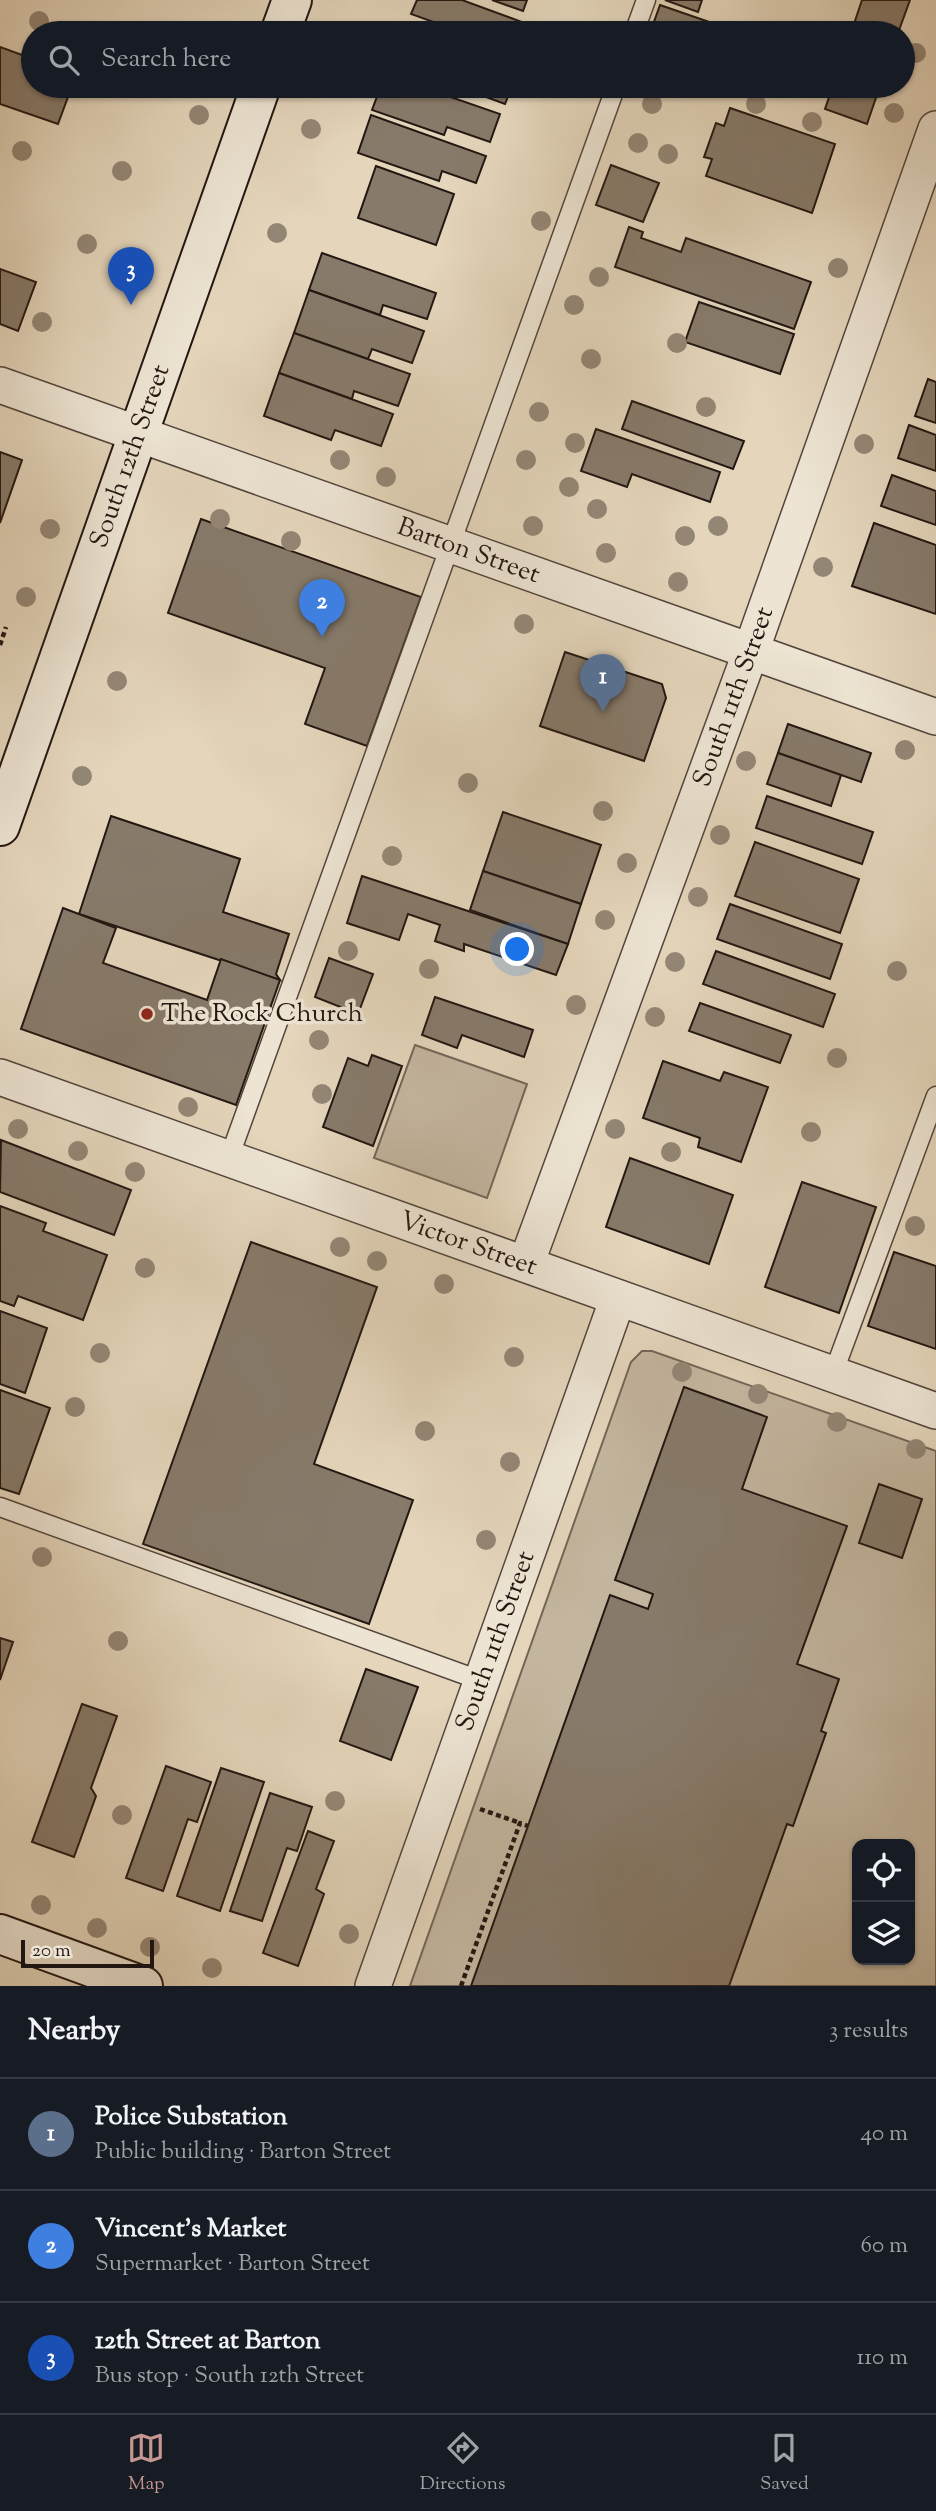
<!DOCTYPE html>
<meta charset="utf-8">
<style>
body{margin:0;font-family:"Sorts Mill Goudy",serif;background:#242831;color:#f1f3f6}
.controls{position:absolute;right:21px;bottom:21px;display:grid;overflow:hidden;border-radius:14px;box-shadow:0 2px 5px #0004}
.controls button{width:63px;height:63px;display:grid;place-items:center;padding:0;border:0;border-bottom:2px solid #363941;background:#171b24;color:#f1f3f6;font:35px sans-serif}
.scale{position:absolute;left:21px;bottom:18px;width:133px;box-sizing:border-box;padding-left:7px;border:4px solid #231712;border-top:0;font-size:19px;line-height:24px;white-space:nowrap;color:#231712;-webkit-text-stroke:5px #ede4d3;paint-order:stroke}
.you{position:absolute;left:518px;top:950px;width:24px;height:24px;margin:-18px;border:5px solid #fff;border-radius:50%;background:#1a73e8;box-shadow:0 0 0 10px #1a73e833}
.badge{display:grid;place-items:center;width:46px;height:46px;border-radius:50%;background:#c59692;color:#fff;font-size:23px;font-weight:700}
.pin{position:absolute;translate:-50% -58px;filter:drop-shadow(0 2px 4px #0008)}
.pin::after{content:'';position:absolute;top:37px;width:24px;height:21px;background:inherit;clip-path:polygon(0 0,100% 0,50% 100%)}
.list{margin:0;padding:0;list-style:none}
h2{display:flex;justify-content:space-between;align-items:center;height:91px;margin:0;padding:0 28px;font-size:30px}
h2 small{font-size:23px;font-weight:400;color:#9ea1a6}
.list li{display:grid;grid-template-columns:46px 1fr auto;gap:21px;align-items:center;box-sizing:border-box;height:112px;padding:0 28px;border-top:2px solid #363941}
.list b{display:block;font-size:26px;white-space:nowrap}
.list p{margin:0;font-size:23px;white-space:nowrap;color:#9ea1a6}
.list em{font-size:23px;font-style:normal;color:#9ea1a6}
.icon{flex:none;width:38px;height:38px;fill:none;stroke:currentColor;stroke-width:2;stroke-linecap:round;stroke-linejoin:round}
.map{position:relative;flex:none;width:936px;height:1986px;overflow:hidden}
.search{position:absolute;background:#171b24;box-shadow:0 2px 5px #0004;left:21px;right:21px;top:21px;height:77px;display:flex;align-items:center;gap:18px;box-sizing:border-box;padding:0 24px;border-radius:38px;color:#9ea1a6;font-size:26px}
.sheet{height:427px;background:#171b24}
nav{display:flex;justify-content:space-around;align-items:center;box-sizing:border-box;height:98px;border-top:2px solid #363941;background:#171b24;font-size:19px;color:#9ea1a6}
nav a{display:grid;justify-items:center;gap:4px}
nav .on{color:#c59692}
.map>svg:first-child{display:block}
.green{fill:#c3b59e;stroke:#736658;stroke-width:2;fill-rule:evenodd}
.building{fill:#877a6a;stroke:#231712;stroke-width:2}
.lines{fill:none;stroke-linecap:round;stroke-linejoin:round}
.lane-casing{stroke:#53463c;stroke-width:21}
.street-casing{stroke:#53463c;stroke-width:38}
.secondary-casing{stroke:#231712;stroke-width:42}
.path{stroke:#231712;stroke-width:4.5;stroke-dasharray:5 3.5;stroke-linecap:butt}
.lane{stroke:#ede4d3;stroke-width:18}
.street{stroke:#ede4d3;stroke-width:35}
.secondary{stroke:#ede4d3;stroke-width:38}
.tree{fill:#948675}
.poi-dot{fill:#8f2418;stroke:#ede4d3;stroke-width:2.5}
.labels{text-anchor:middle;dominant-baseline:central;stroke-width:7;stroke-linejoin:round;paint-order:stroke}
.street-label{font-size:26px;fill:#231712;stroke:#ede4d3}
.poi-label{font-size:26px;fill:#231712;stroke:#ede4d3;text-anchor:start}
</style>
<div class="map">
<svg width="936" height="1986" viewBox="0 0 936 1986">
<rect width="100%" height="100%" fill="#e4d5bb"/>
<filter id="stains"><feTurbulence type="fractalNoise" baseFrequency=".00286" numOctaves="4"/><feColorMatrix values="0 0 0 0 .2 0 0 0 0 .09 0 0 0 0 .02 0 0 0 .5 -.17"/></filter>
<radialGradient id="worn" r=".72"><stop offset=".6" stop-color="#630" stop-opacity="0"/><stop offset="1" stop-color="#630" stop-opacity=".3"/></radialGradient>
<g class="green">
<path d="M415,1045L527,1084L487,1198L374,1158Z"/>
<path d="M642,1351H652L936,1451V1986H410L631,1362ZM857,1844H910V1960H857Z"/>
</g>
<g class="building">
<path d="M417,0H462L522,22L518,33H464L411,14Z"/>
<path d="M492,0H527L523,11Z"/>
<path d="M665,0H702L698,12Z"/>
<path d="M862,0H910L898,33H851Z"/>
<path d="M660,5L741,33H650Z"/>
<path d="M0,47L33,59V86H72L58,124L0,104Z"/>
<path d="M381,86H419L500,114L490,142L447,127L444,135L372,110Z"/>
<path d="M432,86H512L505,104L459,87L457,95Z"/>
<path d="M833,86H880L867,124L825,109Z"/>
<path d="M730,108L835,144L812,213L706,176L712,159L704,157L716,123L724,126Z"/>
<path d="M371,115L486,156L476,183L442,171L439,181L358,153Z"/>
<path d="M611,165L659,183L643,222L596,205Z"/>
<path d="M376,166L454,194L436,245L358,218Z"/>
<path d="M629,227L643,232L641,238L681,252L686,238L811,282L794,329L615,267Z"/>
<path d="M322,253L436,293L427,319L383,305L380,315L309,290Z"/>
<path d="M0,269L36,282L18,331L0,324Z"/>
<path d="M309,290L424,331L412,363L372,349L368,359L294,333Z"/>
<path d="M699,302L794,334L780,374L685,342Z"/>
<path d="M294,333L410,374L398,406L354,391L352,399L279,373Z"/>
<path d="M279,373L393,414L381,446L335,430L331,440L264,416Z"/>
<path d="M928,379L936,382V423L915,416Z"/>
<path d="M632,401L744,441L733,469L622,429Z"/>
<path d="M909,425L936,435V471L898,458Z"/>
<path d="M596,429L720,472L710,502L632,474L627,487L581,471Z"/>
<path d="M0,452L22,460L0,523Z"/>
<path d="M892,475L936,491V525L881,506Z"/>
<path d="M201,519L421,597L367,746L305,724L325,668L168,613Z"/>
<path d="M874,523L936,545V614L852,586Z"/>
<path d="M565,652L662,684L666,698L644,761L540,726Z"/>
<path d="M788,724L871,753L861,782L778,753Z"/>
<path d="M778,753L841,775L831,806L767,784Z"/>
<path d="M767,796L873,832L862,864L756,828Z"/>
<path d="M503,812L601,845L581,904L483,871Z"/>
<path d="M111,816L240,859L223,912L289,934L276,974L280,980L79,914Z"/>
<path d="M755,842L859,879L840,933L735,896Z"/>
<path d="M483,871L581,904L568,944L470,910Z"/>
<path d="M362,876L568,944L556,975L464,944V951L435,941L440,925L408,914L399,940L347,923Z"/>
<path d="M730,904L842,944L830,979L717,939Z"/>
<path d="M63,908L116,928L103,963L207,1000L221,959L280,980L236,1105L21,1029Z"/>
<path d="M716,951L835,994L823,1027L703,984Z"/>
<path d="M329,958L373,974L358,1014L315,997Z"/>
<path d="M435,997L533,1030L524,1057L462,1035L457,1048L422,1035Z"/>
<path d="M700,1003L791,1035L780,1063L689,1031Z"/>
<path d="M372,1055L402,1066L373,1146L323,1127L348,1058L368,1066Z"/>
<path d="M663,1061L720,1081L724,1072L768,1087L741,1162L698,1147L700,1138L643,1118Z"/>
<path d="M1,1140L131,1190L114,1235L0,1192Z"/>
<path d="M630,1158L733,1195L709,1264L606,1227Z"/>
<path d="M802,1182L876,1207L839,1313L765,1287Z"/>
<path d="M0,1206L46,1223L43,1231L107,1255L83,1320L18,1296L14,1306L0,1301Z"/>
<path d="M251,1242L377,1287L314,1464L413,1500L369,1624L143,1544Z"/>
<path d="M894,1252L936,1266V1349L868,1326Z"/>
<path d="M0,1311L47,1328L25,1393L0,1384Z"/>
<path d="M684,1387L767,1417L742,1489L847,1526L797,1664L839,1679L821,1731L826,1733L793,1826L787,1824L729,1986H471L610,1595L648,1609L653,1594L615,1580Z"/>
<path d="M0,1390L50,1408L19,1494L0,1488Z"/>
<path d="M879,1484L922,1499L902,1558L859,1543Z"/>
<path d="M0,1638L13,1642L0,1680Z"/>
<path d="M366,1669L418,1687L391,1760L340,1741Z"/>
<path d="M82,1704L117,1716L91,1788L96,1796L74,1857L32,1842Z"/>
<path d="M166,1766L211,1782L197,1822L188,1819L163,1891L126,1878Z"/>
<path d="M221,1768L264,1782L220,1911L177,1896Z"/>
<path d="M270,1793L312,1807L297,1851L287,1848L262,1921L230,1911Z"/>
<path d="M308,1831L334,1841L316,1889L324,1894L298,1966L263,1953Z"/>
</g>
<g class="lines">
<defs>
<g id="lane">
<path d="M634,33L646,0"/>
<path d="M229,1158L616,86"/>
<path d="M833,1374L936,1096"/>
<path d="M0,1507L482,1681"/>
</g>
<g id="street">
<path id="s1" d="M0,385L936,717"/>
<path id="s2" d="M0,1077L936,1411"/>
<path id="s3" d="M526,1264L751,651L936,129"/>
<path id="s4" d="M373,1986L618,1298"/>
</g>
<g id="secondary">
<path d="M280,33L292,0"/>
<path id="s5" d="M0,826L261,86"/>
<path d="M0,1934L143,1986"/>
</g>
</defs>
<use href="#lane" class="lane-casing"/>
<use href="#street" class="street-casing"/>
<use href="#secondary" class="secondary-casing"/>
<g class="path">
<path d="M0,645L6,627"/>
<path d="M480,1809L520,1823"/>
<path d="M461,1986L520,1823L528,1826"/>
</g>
<use href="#lane" class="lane"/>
<use href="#street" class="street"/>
<use href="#secondary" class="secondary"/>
</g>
<g class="tree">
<circle cx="39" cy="21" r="10"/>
<circle cx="916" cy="53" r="10"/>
<circle cx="652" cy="104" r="10"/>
<circle cx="756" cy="104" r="10"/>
<circle cx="894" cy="113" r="10"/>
<circle cx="199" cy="115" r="10"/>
<circle cx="812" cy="122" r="10"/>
<circle cx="311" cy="129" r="10"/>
<circle cx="638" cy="143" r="10"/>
<circle cx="22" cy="151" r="10"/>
<circle cx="668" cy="154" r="10"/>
<circle cx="122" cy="171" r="10"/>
<circle cx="541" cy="221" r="10"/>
<circle cx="277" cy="233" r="10"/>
<circle cx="87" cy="244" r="10"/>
<circle cx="838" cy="268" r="10"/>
<circle cx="599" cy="277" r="10"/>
<circle cx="574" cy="305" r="10"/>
<circle cx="42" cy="322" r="10"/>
<circle cx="677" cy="343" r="10"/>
<circle cx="591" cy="359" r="10"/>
<circle cx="706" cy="407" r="10"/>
<circle cx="539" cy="412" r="10"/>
<circle cx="575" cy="443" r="10"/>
<circle cx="864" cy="444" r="10"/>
<circle cx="340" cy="460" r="10"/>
<circle cx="526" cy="460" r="10"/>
<circle cx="386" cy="477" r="10"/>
<circle cx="569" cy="487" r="10"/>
<circle cx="597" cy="509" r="10"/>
<circle cx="220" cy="519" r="10"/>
<circle cx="533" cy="526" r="10"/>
<circle cx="718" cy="526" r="10"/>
<circle cx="50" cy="529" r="10"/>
<circle cx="685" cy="536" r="10"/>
<circle cx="291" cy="541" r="10"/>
<circle cx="606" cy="553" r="10"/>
<circle cx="823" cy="567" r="10"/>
<circle cx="678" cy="582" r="10"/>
<circle cx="26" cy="597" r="10"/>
<circle cx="524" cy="624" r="10"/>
<circle cx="117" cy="681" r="10"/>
<circle cx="905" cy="750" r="10"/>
<circle cx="746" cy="761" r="10"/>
<circle cx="82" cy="776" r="10"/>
<circle cx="468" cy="783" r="10"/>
<circle cx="603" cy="811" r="10"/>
<circle cx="720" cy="835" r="10"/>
<circle cx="392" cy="856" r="10"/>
<circle cx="627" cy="863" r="10"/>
<circle cx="698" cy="897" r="10"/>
<circle cx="605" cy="920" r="10"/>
<circle cx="348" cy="951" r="10"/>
<circle cx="675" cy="962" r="10"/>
<circle cx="429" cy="969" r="10"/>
<circle cx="897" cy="971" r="10"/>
<circle cx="576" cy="1005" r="10"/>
<circle cx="655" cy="1017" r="10"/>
<circle cx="319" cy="1040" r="10"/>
<circle cx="837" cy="1058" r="10"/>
<circle cx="322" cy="1094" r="10"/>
<circle cx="188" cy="1107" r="10"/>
<circle cx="18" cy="1129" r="10"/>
<circle cx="615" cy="1129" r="10"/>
<circle cx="811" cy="1132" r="10"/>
<circle cx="78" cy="1151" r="10"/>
<circle cx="671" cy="1152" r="10"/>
<circle cx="135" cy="1172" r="10"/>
<circle cx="915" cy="1226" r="10"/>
<circle cx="340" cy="1247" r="10"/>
<circle cx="377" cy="1261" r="10"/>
<circle cx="145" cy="1268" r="10"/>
<circle cx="444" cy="1284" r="10"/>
<circle cx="100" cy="1353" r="10"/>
<circle cx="514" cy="1357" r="10"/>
<circle cx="682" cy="1372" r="10"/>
<circle cx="758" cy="1394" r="10"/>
<circle cx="75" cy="1407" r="10"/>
<circle cx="837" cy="1422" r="10"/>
<circle cx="425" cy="1431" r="10"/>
<circle cx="916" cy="1449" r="10"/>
<circle cx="510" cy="1462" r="10"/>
<circle cx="486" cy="1540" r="10"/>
<circle cx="42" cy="1557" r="10"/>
<circle cx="118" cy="1641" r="10"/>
<circle cx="335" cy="1801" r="10"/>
<circle cx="122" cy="1815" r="10"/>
<circle cx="41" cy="1905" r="10"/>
<circle cx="97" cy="1928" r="10"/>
<circle cx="349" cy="1934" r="10"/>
<circle cx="150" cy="1947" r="10"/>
<circle cx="212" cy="1968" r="10"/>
</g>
<circle class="poi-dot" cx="147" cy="1014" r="7"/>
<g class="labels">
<g class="street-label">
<text stroke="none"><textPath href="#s5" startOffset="392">South 12th Street</textPath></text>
<text stroke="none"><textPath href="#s1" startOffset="497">Barton Street</textPath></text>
<text stroke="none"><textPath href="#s3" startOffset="604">South 11th Street</textPath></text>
<text stroke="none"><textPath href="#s2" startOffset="497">Victor Street</textPath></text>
<text stroke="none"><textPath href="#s4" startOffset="366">South 11th Street</textPath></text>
</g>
<g class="poi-label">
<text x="161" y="1014">The Rock Church</text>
</g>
</g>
<rect width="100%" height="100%" filter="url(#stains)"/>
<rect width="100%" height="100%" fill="url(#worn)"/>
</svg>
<div class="controls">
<button><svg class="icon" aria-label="locate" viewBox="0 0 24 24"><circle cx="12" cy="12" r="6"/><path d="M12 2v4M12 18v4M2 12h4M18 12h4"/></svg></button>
<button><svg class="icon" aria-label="layers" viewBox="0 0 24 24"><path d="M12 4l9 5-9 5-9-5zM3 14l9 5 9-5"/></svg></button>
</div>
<div class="scale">20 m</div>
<div class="you"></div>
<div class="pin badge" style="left:603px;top:712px;background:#5c6f8a">1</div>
<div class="pin badge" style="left:322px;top:637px;background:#3f7fe0">2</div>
<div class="pin badge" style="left:131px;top:305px;background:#1a4fb4">3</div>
<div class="search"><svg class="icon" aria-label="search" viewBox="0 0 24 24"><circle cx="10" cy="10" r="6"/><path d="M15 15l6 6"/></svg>Search here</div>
</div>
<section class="sheet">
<h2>Nearby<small>3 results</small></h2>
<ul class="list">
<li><span class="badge" style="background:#5c6f8a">1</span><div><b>Police Substation</b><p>Public building · Barton Street</p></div><em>40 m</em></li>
<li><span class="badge" style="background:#3f7fe0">2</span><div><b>Vincent's Market</b><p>Supermarket · Barton Street</p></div><em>60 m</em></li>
<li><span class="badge" style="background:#1a4fb4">3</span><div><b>12th Street at Barton</b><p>Bus stop · South 12th Street</p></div><em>110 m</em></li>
</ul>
</section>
<nav>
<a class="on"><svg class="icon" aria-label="map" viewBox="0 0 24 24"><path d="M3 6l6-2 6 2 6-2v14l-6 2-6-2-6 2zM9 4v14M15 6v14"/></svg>Map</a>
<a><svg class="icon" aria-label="directions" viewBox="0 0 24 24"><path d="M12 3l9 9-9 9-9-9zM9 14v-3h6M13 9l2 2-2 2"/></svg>Directions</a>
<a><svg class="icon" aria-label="saved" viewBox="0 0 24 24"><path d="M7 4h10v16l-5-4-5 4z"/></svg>Saved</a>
</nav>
